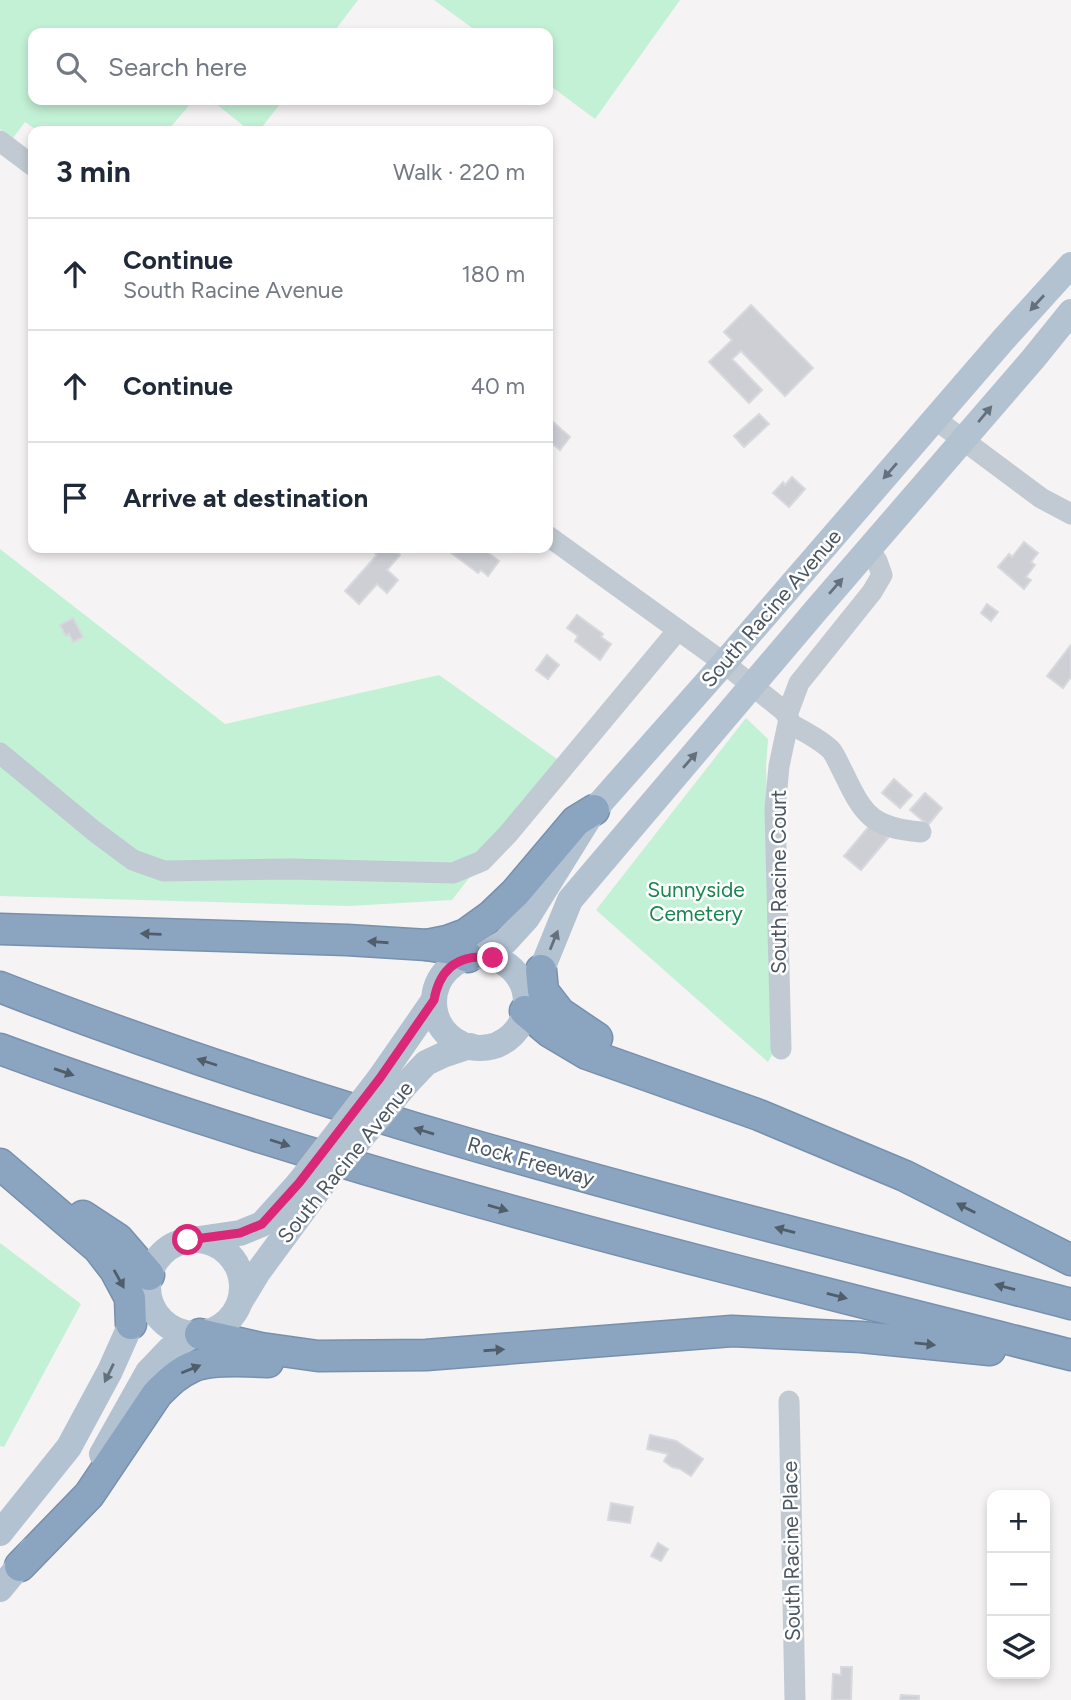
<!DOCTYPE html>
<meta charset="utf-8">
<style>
body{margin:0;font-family:Figtree,sans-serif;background:#f2f2f3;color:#1f2937}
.controls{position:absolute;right:21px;bottom:21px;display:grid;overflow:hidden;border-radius:14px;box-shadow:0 4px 10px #0003}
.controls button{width:63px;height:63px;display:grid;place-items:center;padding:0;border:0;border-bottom:2px solid #e0e1e3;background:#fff;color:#1f2937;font:35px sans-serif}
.stop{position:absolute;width:21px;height:21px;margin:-16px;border:5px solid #db2777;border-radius:50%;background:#fff}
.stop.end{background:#db2777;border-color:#fff;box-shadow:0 2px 7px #0008}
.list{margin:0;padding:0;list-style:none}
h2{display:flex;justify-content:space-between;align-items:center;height:91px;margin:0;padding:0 28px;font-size:30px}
h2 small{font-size:23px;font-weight:400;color:#747a83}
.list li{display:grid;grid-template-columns:46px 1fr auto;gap:21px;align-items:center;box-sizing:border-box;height:112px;padding:0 28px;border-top:2px solid #e0e1e3}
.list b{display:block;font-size:26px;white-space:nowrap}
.list p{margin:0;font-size:23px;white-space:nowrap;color:#747a83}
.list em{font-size:23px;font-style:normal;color:#747a83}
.icon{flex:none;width:38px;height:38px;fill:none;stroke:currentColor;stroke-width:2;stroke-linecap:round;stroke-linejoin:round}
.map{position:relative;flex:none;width:1071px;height:1700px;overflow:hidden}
.search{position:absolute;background:#fff;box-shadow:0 4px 10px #0003;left:28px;top:28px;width:525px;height:77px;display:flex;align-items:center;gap:18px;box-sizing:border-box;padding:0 24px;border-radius:14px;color:#747a83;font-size:26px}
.panel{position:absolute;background:#fff;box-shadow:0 4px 10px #0003;left:28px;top:126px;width:525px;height:427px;border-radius:14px}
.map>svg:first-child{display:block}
.green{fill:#c3f1d5}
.building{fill:#cdcfd5;stroke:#d7d9de;stroke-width:2}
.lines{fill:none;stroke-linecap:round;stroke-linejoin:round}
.highway-casing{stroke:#7690ad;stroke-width:33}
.minor{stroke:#c1cad2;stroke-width:21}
.major{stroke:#b3c2d1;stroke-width:26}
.highway{stroke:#8ba5c1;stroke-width:30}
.major-bridge{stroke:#b3c2d1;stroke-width:26}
.oneway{fill:#64717d}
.oneway2{fill:#505e6b}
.route{stroke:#db2777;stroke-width:9}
.labels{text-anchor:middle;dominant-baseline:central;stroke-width:5;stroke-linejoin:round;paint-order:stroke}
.street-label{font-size:21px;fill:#4a5661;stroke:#fff}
.park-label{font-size:21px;fill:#17864f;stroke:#fff}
</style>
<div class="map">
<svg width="1071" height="1700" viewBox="0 0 1071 1700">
<rect width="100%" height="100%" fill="#f5f3f3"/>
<g class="green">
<path d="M0,0H358L333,33H33V100H194L167,131H38L25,122L13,138L0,129Z"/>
<path d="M434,0H680L595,119L548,84V33H479Z"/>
<path d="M211,100H283L259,131H250Z"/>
<path d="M0,549L225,724L439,675L560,761L452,900L349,906L0,896Z"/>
<path d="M746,718L768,739L766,767L776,1048L768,1062L596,910Z"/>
<path d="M0,1243L81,1304L4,1447L0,1446Z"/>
</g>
<g class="building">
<path d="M751,305L813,368L785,396L741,351L732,359L762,390L749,403L709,362L732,340L724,332Z"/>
<path d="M759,414L769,424L744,447L734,436Z"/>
<path d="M553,422L570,437L560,450L548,440V428Z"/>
<path d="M792,477L805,489L789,507L773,493L783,482L785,485Z"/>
<path d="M1024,542L1038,553L1031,562L1035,565L1026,577L1031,580L1024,589L998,567L1009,554L1012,557Z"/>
<path d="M376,548H391L400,555L387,570L398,580L387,593L377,584L359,604L345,591L377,555L373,551Z"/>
<path d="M453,548H481L499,561L488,576L481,570L478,573L450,552Z"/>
<path d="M987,604L998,612L991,621L981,613Z"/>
<path d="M577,615L603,634L601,637L611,644L600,660L575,641L578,636L567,628Z"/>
<path d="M73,618L83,637L73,642L69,634L66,636L60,625Z"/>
<path d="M1071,645V677L1063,688L1047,676Z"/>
<path d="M547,655L559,665L548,679L536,670Z"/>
<path d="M894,779L912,795L900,808L882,793Z"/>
<path d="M925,793L942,808L928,825L910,810Z"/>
<path d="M871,824L888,838L861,870L844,856Z"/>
<path d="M650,1435L676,1441L703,1459L691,1476L680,1469L672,1467L664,1461L668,1454L647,1449Z"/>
<path d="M611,1503L633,1507L630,1523L608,1520Z"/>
<path d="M658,1543L668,1549L661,1561L651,1556Z"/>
<path d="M841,1667H852L851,1700H832L833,1674L841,1675Z"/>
<path d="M901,1695L919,1696V1700H900Z"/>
</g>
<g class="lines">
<defs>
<g id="highway">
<path d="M0,929L347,940L427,945L451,949L468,957"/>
<path d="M427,945L447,941L466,934L491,916L515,893L576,821L594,810"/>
<path d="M541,970L543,991L560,1013L597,1038"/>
<path d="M0,987C347,1123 711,1211 1071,1304"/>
<path d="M525,1011L550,1032L587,1054L759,1115L905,1176L1071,1260"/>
<path d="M0,1049C349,1178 711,1264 1071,1355"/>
<path d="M0,1164L98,1248L115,1270L130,1298L131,1324"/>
<path d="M83,1216L118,1239L149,1275"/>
<path d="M200,1334L261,1348L318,1356L426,1355L732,1331L861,1337L990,1350"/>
<path d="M20,1566L89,1495L157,1394C168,1383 178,1373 192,1367C209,1359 249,1361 268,1362"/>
</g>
</defs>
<use href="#highway" class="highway-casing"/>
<g class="minor">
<path d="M0,141L33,166"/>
<path d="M935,419L1041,498L1071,514"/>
<path d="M548,536L724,663L784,711L789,719L779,766L775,809L781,1049"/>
<path d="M787,715L799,683L872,592L882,575L877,561L869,549"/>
<path d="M789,723C803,731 820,739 831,750C836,756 840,767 844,774C864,816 873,828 921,832"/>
<path d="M0,753L94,831L133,860L164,871L291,869L453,873L482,861L508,834L678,630"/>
<path d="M789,1401L795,1700"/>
</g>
<g class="major">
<path d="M481,956L505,942L527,918L594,810L724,663L1003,340L1071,265"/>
<circle cx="480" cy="1002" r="46"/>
<path d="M526,1002L533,991L570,900L817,609L1033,359L1071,312"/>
<path d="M380,1078L434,1000"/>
<path d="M407,1083L426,1063L443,1055L470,1046"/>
<path d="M199,1239L240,1233L262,1224L299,1183"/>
<circle cx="195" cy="1287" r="47"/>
<path d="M241,1300L258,1272L322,1185"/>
<path d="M102,1454L148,1372L170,1349L193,1335"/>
<path d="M0,1533L69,1447L110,1371L139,1306"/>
<path d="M0,1589L32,1550"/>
</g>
<use href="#highway" class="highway"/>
<g class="major-bridge">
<path d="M299,1183L380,1078"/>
<path d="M322,1185L407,1083"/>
</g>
</g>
<defs><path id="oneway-solid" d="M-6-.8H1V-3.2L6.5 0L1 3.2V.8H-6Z" transform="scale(1.75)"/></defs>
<g class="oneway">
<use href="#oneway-solid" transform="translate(1037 303) rotate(132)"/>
<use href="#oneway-solid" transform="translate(985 414) rotate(-50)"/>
<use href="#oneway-solid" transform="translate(890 471) rotate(131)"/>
<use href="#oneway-solid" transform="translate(836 586) rotate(-49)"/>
<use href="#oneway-solid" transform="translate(690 760) rotate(-49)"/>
<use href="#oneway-solid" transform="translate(554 940) rotate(-68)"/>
<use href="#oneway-solid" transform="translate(109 1373) rotate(116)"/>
</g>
<g class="oneway2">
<use href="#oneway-solid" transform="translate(151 934) rotate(-178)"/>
<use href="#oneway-solid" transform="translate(378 942) rotate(-176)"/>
<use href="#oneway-solid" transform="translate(207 1062) rotate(-162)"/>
<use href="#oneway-solid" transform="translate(64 1072) rotate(19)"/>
<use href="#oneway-solid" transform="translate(424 1131) rotate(-163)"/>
<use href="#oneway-solid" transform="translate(280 1143) rotate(18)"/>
<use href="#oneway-solid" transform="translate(498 1208) rotate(16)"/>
<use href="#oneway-solid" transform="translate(966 1208) rotate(-153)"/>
<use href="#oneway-solid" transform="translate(785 1230) rotate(-165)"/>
<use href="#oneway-solid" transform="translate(119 1279) rotate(61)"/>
<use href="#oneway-solid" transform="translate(1005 1287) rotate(-165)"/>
<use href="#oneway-solid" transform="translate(837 1296) rotate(14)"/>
<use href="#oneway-solid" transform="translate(925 1344) rotate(6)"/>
<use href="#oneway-solid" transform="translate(494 1350) rotate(-4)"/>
<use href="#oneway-solid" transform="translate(191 1369) rotate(-22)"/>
</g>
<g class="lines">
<path class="route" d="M188,1240L240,1233L262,1224L299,1183L380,1078L434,1000C440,967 460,953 493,958"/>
</g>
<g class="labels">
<g class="street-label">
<text transform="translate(771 608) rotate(-49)">South Racine Avenue</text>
<text transform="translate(778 882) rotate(-90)">South Racine Court</text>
<text transform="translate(531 1161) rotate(16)">Rock Freeway</text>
<text transform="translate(345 1162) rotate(-51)">South Racine Avenue</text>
<text transform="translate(791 1551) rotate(-91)">South Racine Place</text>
</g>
<g class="park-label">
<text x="696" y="889">Sunnyside<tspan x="696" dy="24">Cemetery</tspan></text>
</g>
</g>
</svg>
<div class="controls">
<button>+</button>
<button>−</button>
<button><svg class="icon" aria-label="layers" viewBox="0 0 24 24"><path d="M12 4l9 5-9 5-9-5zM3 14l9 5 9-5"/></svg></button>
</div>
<div class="stop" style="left:188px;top:1240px"></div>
<div class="stop end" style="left:493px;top:958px"></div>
<div class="search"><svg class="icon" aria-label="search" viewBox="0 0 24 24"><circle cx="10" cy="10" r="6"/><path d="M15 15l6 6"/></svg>Search here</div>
<section class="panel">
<h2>3 min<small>Walk · 220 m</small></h2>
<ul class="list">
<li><svg class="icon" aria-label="ahead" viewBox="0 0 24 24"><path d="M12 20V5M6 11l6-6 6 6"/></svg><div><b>Continue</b><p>South Racine Avenue</p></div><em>180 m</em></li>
<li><svg class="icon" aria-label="ahead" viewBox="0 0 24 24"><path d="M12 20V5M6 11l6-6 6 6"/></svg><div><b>Continue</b></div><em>40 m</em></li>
<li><svg class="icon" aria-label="arrive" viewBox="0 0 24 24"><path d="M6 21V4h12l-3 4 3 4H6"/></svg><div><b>Arrive at destination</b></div></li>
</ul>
</section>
</div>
